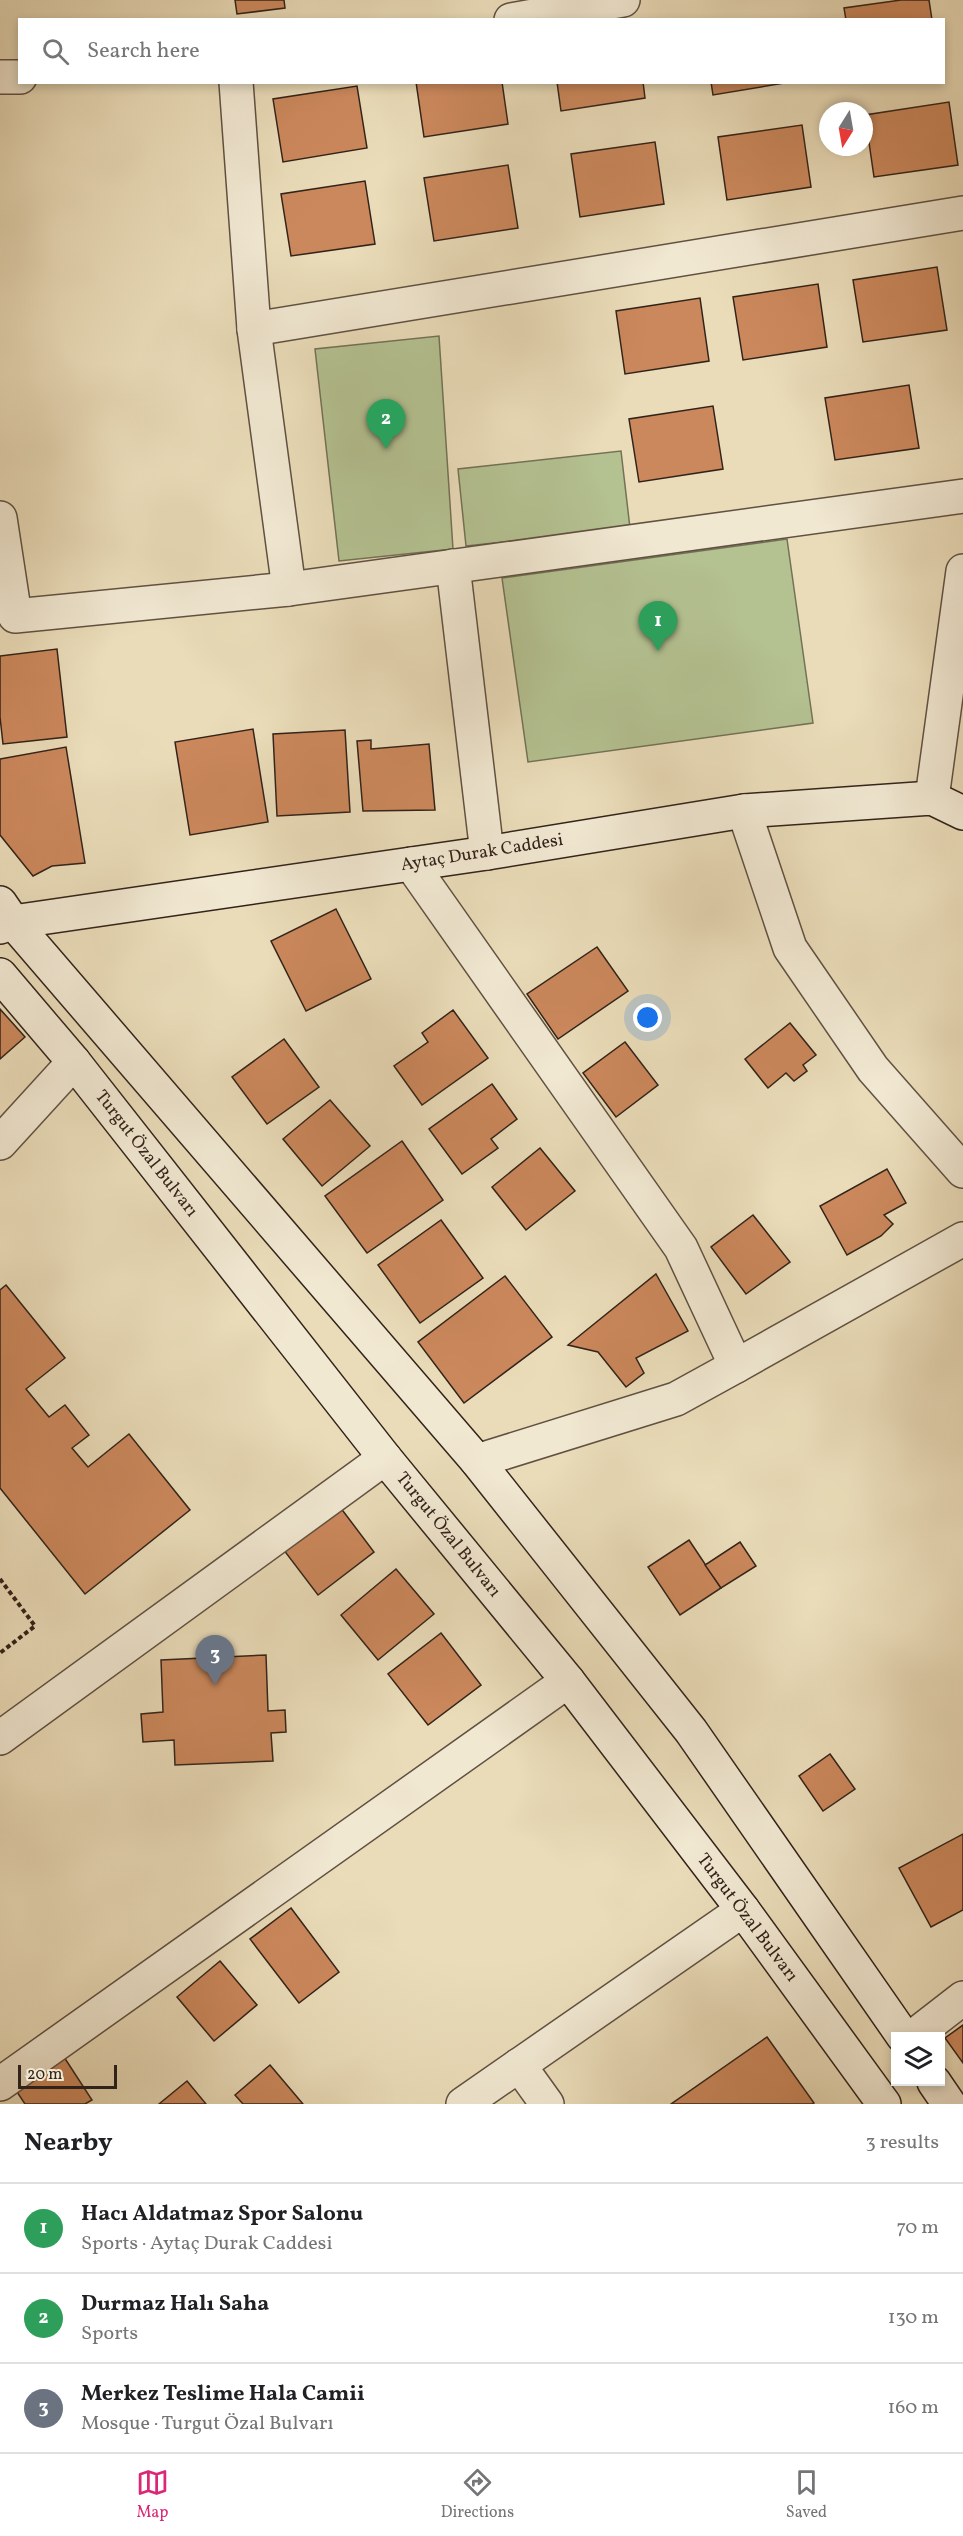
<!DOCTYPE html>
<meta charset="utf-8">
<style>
body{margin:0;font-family:Vollkorn,serif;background:#f2f2f2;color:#202124}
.controls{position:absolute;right:18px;bottom:18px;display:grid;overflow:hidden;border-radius:0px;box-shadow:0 3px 9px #0003}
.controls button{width:54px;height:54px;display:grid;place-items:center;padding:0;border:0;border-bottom:2px solid #e0e0e0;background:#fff;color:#202124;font:30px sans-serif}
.compass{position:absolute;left:819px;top:102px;width:54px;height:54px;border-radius:50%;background:#fff;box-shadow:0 3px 9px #0003;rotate:191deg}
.scale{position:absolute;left:18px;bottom:15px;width:99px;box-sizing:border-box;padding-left:6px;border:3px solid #32231a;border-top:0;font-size:16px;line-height:21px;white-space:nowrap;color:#32231a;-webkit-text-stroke:4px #f1e8d2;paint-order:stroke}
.you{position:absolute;left:648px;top:1018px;width:21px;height:21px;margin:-15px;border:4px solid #fff;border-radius:50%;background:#1a73e8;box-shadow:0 0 0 9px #1a73e833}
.badge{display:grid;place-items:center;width:39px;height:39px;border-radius:50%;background:#db2777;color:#fff;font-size:20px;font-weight:700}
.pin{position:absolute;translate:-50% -50px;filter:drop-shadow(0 2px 3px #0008)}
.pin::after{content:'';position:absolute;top:32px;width:21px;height:18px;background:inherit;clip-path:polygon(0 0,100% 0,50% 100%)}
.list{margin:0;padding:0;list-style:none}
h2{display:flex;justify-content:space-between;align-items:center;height:78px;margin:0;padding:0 24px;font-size:26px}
h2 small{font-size:20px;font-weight:400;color:#757577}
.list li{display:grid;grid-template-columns:39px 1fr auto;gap:18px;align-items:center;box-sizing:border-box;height:90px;padding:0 24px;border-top:2px solid #e0e0e0}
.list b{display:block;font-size:22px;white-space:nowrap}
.list p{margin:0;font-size:20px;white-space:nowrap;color:#757577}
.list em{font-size:20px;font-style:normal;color:#757577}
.icon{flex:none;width:33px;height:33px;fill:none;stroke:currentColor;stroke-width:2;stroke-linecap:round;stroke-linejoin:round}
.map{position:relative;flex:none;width:963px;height:2104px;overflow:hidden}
.search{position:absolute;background:#fff;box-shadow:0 3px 9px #0003;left:18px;right:18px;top:18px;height:66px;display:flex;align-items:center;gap:15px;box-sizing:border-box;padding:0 21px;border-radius:0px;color:#757577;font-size:22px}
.sheet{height:348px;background:#fff}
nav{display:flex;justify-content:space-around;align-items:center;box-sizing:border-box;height:84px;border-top:2px solid #e0e0e0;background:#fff;font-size:16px;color:#757577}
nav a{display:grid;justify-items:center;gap:3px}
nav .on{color:#db2777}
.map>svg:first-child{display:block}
.green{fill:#b4c191;stroke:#737256;stroke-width:1.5}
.building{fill:#cb885c;stroke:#32231a;stroke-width:1.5}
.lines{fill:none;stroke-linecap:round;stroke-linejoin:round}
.minor-casing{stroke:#605142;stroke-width:36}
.secondary-casing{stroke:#32231a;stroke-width:36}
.path{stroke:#32231a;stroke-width:4;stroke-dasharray:4.5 3;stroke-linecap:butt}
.minor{stroke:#f1e8d2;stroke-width:33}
.secondary{stroke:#f1e8d2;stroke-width:33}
.labels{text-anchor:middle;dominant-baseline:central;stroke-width:4.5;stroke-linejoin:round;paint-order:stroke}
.street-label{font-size:18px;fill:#32231a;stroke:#f1e8d2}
</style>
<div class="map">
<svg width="963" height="2104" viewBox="0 0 963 2104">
<rect width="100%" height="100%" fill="#eadcb9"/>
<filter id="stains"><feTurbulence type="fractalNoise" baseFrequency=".00333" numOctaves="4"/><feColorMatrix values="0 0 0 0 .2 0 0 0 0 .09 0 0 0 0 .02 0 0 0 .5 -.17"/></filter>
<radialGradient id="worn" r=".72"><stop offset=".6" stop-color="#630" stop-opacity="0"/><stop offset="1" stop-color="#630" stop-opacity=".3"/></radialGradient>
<g class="green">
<path d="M439,336L453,549L339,561L315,349Z"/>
<path d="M621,451L630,528L466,546L458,469Z"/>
<path d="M787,539L813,723L528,762L502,578Z"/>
</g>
<g class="building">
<path d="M235,0H284L285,8L237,14Z"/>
<path d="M901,0H929L932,20H846L844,8Z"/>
<path d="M416,82H502L508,124L424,137Z"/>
<path d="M557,82H643L645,98L561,111Z"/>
<path d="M711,82H790L713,95Z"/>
<path d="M357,86L367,148L283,162L273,99Z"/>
<path d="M949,102L958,165L874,177L865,115Z"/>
<path d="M802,125L811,187L727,200L718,137Z"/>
<path d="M655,142L664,204L580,217L571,154Z"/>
<path d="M508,165L518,228L434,241L424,178Z"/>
<path d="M365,181L375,244L291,256L281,194Z"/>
<path d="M937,267L947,330L863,342L853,280Z"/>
<path d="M818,284L827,347L743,360L733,297Z"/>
<path d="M700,298L709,361L625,374L616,311Z"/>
<path d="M909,385L919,448L835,460L825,398Z"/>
<path d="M713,406L723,469L639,482L629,419Z"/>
<path d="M57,649L67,737L3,744L0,717V656Z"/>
<path d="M253,729L268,822L190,835L175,742Z"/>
<path d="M345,730L350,812L277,816L273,734Z"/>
<path d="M371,740V749L429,744L435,810L363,811L357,741Z"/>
<path d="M66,747L85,863L52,866L33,876L0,835V759Z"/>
<path d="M336,909L371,979L306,1011L271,941Z"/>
<path d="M597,947L628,991L558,1039L527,994Z"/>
<path d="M0,1009L25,1037L0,1059Z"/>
<path d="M453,1010L488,1058L422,1105L394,1066L428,1042L422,1033Z"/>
<path d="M790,1023L816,1055L803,1065L807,1071L794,1081L786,1073L768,1088L745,1059Z"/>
<path d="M284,1039L319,1087L267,1124L232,1077Z"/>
<path d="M625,1042L658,1085L616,1117L583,1073Z"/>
<path d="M492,1084L517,1119L491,1139L498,1148L462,1174L429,1129Z"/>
<path d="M330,1100L370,1146L322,1186L283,1139Z"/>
<path d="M402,1141L443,1200L367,1253L325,1196Z"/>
<path d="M540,1148L575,1191L526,1230L492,1187Z"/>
<path d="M887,1169L906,1203L884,1215L893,1224L881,1236L847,1255L820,1206Z"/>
<path d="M753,1215L790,1262L746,1294L711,1247Z"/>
<path d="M441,1220L483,1278L420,1323L378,1265Z"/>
<path d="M656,1274L688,1331L636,1358L644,1373L626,1387L598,1352L568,1345Z"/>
<path d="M505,1276L552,1337L464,1403L418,1342Z"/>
<path d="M6,1285L65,1358L26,1389L49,1417L65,1405L89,1435L72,1448L88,1467L129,1434L190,1510L85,1594L0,1488V1290Z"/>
<path d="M340,1507L374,1552L318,1595L283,1549Z"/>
<path d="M689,1540L721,1588L680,1615L648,1567Z"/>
<path d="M740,1542L756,1566L721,1588L705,1565Z"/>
<path d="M396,1569L434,1614L378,1660L341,1615Z"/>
<path d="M441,1633L481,1685L428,1725L388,1674Z"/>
<path d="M266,1655L268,1711L285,1710L286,1732L271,1733L273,1761L175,1765L174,1740L143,1742L141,1714L163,1712L161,1660Z"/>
<path d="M830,1754L855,1789L823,1811L799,1776Z"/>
<path d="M963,1834V1910L931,1927L899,1868Z"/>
<path d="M291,1908L339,1972L299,2003L250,1939Z"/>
<path d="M220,1961L257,2005L214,2041L177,1997Z"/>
<path d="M963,2025V2063L945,2038Z"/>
<path d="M767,2037L814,2103L812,2104H671Z"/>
<path d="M64,2057L92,2100L85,2104H25L15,2089Z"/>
<path d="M270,2065L303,2104H243L235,2095Z"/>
<path d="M187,2081L206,2104H159Z"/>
</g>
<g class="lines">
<defs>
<g id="minor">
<path d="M511,20L623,0"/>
<path d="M0,77H20"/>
<path d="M236,82L254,329L289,589"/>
<path d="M254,329L963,213"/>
<path d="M0,518L15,616L289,589L963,496"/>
<path d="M453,566L487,853"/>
<path d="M932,798L963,571"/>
<path d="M744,811L790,948L873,1069L963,1171"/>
<path d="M411,864L681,1248L736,1366L676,1399L477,1461"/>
<path d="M0,1143L74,1062"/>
<path d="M736,1366L963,1239"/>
<path d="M0,1738L385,1458"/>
<path d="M914,2036L963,1998"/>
<path d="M519,2065L547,2104"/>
<path d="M0,2084L568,1681"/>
<path d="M463,2104L743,1910"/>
</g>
<g id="secondary">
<path d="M0,903L13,922L477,1461L691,1731L903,2036"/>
<path d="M0,927L13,922L487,853L744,811L932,798L963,813"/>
<path d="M0,975L74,1062L385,1458L568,1681L743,1910L884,2104"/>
<path d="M934,2082L949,2104"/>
</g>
</defs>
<use href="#minor" class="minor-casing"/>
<use href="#secondary" class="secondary-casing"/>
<path class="path" d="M0,1579L35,1626L0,1653"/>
<use href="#minor" class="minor"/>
<use href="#secondary" class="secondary"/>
</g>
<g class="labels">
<g class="street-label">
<text transform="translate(482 853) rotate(-9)">Aytaç Durak Caddesi</text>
<text transform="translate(146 1154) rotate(52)">Turgut Özal Bulvarı</text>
<text transform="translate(448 1535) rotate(51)">Turgut Özal Bulvarı</text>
<text transform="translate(747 1918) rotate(53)">Turgut Özal Bulvarı</text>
</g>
</g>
<rect width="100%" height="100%" filter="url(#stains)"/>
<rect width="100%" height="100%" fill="url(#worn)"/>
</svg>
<div class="controls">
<button><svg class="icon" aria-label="layers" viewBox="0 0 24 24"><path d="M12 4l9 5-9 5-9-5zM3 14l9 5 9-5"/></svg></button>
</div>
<svg class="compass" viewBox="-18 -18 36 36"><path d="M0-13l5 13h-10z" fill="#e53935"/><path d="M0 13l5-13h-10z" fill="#757577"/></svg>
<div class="scale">20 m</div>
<div class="you"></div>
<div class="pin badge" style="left:658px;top:651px;background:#2e9e5b">1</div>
<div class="pin badge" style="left:386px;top:449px;background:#2e9e5b">2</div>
<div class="pin badge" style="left:215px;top:1685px;background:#6b7280">3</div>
<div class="search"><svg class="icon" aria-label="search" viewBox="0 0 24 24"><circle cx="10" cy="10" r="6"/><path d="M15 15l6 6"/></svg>Search here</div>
</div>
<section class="sheet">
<h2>Nearby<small>3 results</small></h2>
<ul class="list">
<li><span class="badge" style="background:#2e9e5b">1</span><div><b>Hacı Aldatmaz Spor Salonu</b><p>Sports · Aytaç Durak Caddesi</p></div><em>70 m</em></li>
<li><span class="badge" style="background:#2e9e5b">2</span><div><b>Durmaz Halı Saha</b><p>Sports</p></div><em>130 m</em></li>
<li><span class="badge" style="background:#6b7280">3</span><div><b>Merkez Teslime Hala Camii</b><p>Mosque · Turgut Özal Bulvarı</p></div><em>160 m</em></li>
</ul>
</section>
<nav>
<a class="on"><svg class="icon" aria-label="map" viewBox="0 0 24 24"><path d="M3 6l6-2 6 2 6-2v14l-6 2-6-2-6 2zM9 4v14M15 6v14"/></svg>Map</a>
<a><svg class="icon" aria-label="directions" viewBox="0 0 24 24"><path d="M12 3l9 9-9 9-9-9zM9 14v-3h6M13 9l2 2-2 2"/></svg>Directions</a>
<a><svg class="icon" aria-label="saved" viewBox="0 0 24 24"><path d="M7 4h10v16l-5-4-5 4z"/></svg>Saved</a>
</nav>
